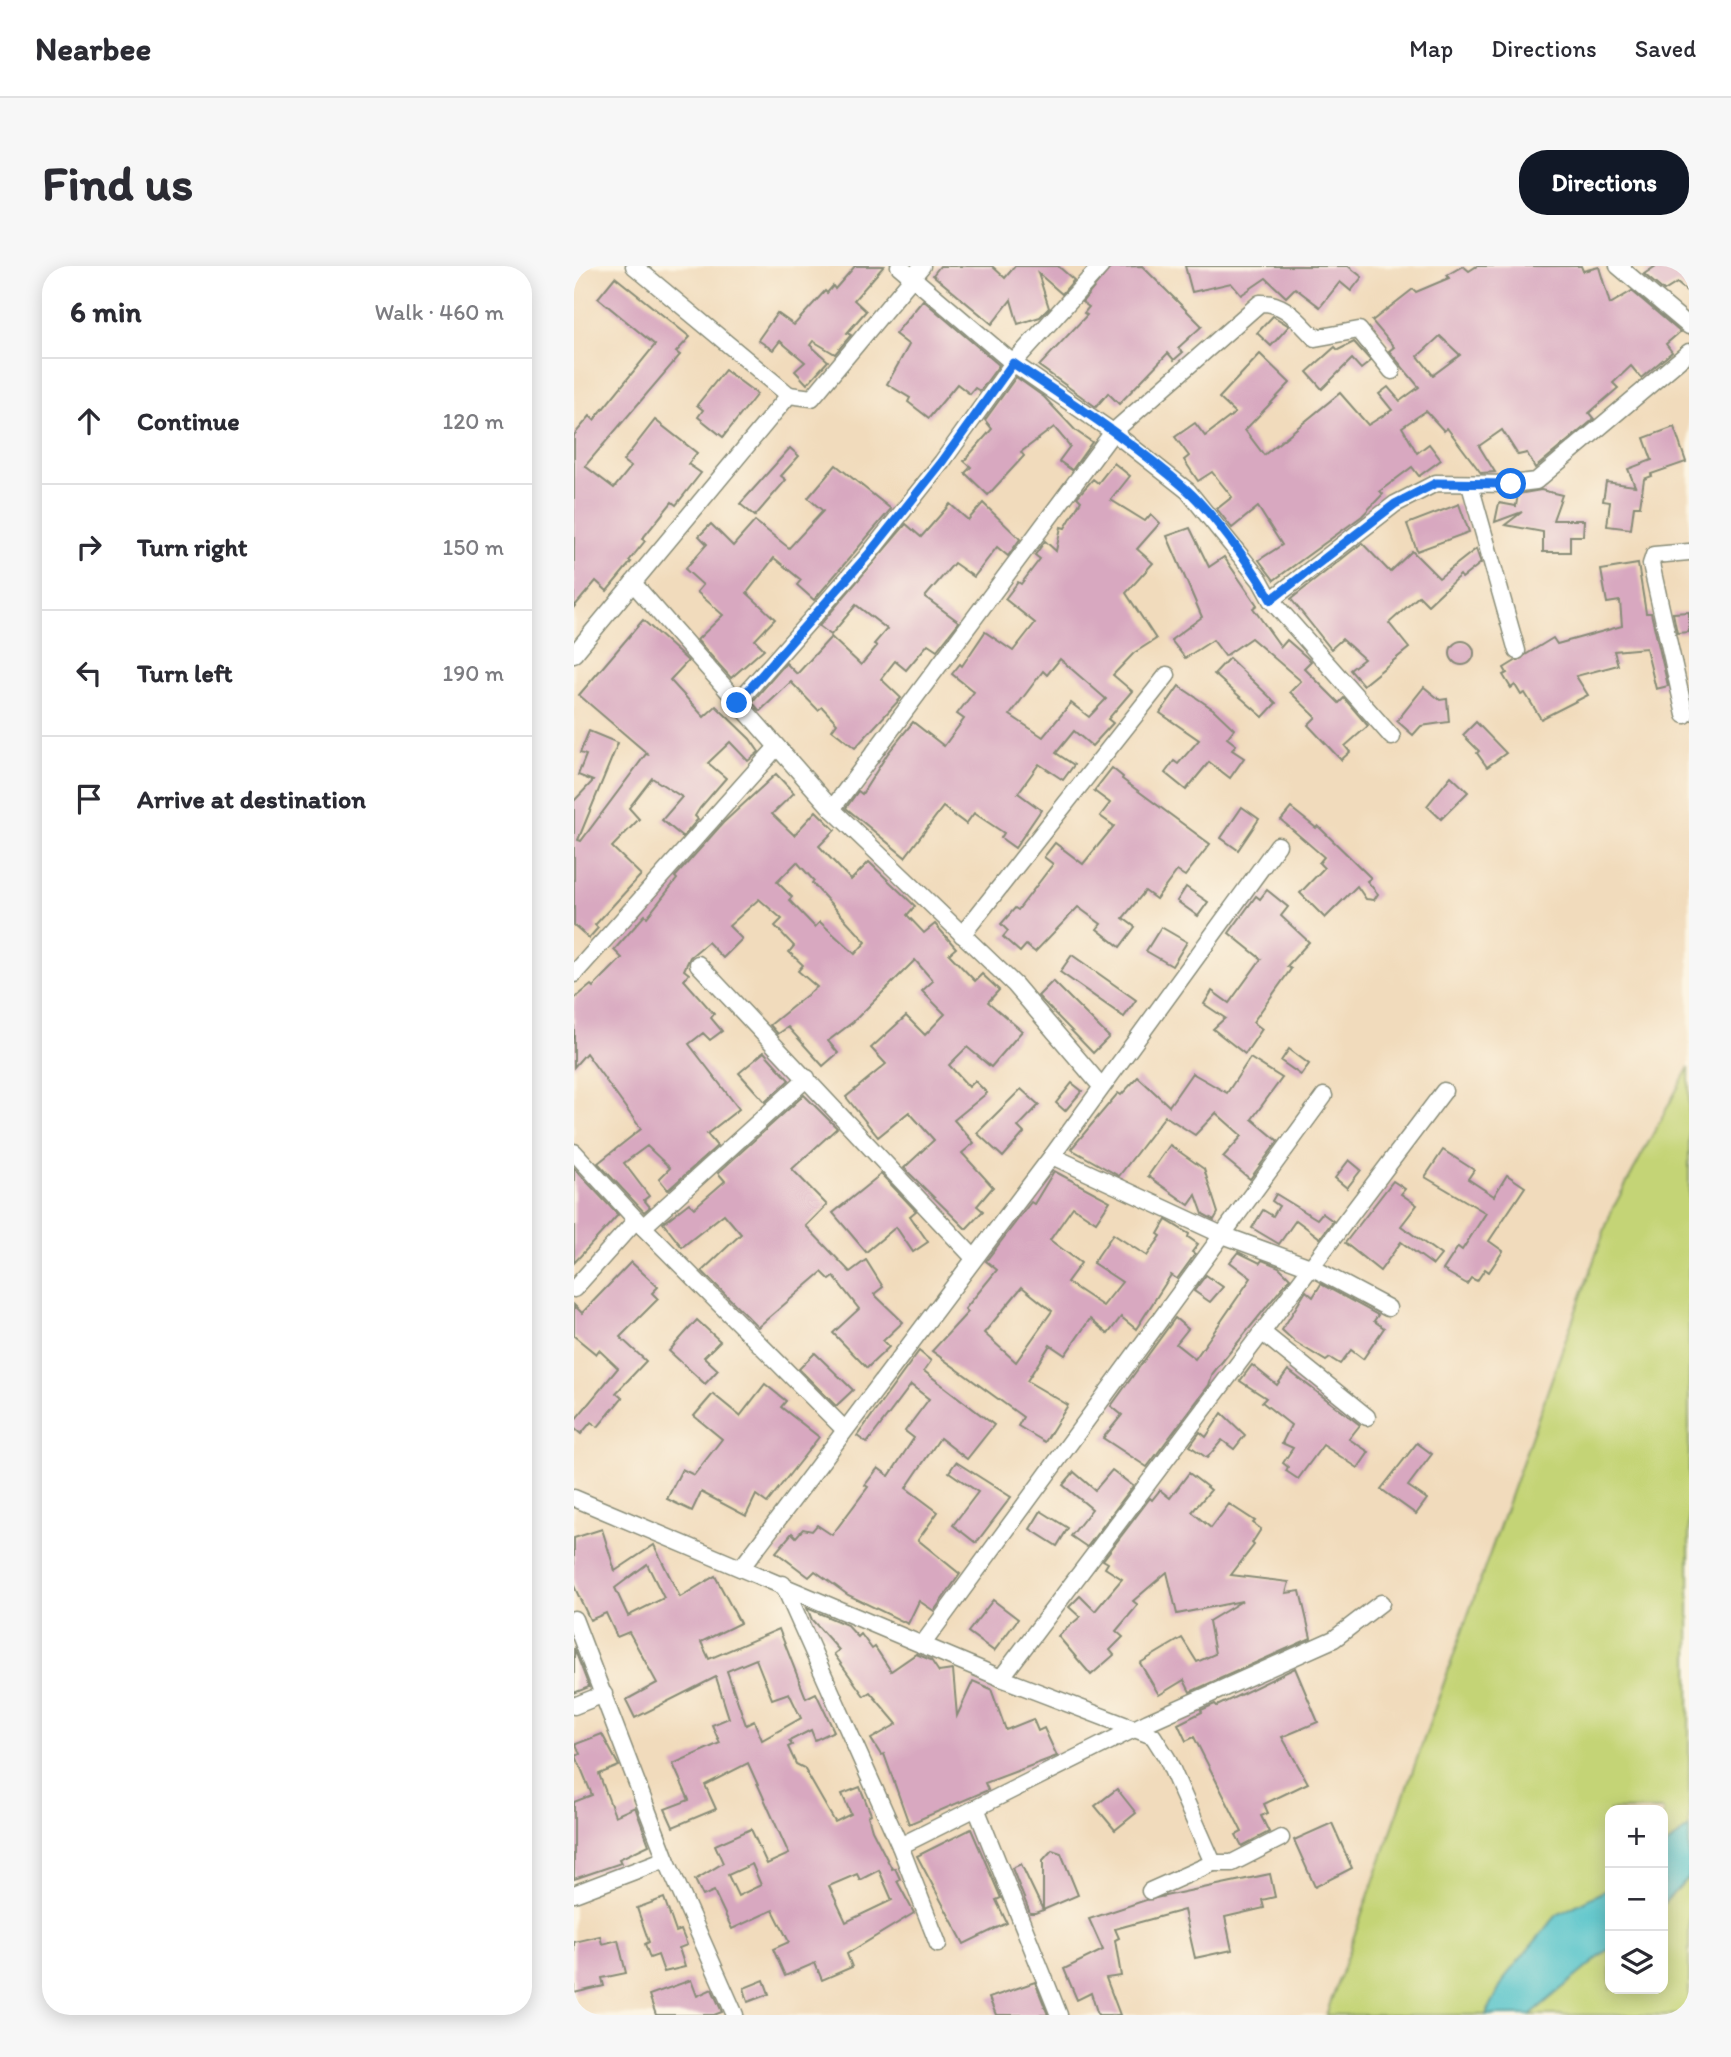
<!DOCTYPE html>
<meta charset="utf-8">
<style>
body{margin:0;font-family:Itim,sans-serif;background:#f7f7f7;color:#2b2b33}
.controls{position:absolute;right:21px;bottom:21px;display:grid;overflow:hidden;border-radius:14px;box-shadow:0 4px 18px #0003}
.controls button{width:63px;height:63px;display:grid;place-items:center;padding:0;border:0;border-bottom:2px solid #e1e1e2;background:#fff;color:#2b2b33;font:35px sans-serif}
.stop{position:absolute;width:21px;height:21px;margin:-16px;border:5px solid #1a73e8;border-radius:50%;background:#fff}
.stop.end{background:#1a73e8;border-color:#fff;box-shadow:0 2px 7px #0008}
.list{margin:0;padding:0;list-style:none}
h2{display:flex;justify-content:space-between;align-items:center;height:91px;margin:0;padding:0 28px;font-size:30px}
h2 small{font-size:23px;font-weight:400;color:#7c7c81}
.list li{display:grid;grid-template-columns:46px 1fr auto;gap:21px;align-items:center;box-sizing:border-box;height:126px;padding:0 28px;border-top:2px solid #e1e1e2}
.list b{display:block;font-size:26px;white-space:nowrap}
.list em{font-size:23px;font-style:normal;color:#7c7c81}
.icon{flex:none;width:38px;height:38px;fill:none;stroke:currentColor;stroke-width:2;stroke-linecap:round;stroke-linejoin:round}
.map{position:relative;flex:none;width:1115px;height:1749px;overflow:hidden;border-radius:28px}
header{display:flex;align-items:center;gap:42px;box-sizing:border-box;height:98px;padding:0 35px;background:#fff;border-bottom:2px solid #e1e1e2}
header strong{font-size:33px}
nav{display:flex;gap:38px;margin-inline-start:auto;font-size:24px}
.intro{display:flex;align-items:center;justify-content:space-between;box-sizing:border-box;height:168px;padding:0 42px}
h1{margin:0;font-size:49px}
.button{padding:18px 32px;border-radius:28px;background:#111827;color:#fff;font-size:24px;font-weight:700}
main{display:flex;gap:42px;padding:0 42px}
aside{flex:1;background:#fff;border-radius:28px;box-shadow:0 4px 18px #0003}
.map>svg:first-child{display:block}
.green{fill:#c4d476;stroke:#728855;stroke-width:2}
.water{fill:#56c4cb;stroke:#3a8080;stroke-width:2}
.building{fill:#d8a8c0;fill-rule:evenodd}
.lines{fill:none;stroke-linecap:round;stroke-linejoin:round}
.street-casing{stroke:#888c78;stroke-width:19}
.street{stroke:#fff;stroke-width:16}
.route{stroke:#1a73e8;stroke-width:9}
</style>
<header>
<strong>Nearbee</strong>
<nav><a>Map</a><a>Directions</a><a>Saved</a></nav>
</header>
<div class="intro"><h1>Find us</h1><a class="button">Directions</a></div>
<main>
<aside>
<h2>6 min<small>Walk · 460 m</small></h2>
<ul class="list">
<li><svg class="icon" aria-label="ahead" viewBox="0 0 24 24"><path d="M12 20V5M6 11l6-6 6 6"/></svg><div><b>Continue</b></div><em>120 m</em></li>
<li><svg class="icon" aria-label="right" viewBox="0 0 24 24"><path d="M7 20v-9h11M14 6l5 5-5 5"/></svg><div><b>Turn right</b></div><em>150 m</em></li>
<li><svg class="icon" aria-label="left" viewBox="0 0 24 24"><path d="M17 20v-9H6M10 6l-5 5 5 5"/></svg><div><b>Turn left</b></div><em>190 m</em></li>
<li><svg class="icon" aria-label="arrive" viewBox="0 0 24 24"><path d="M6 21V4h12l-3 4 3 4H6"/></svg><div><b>Arrive at destination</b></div></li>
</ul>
</aside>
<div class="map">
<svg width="1115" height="1749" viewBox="0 0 1115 1749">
<rect width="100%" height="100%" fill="#fcf5e5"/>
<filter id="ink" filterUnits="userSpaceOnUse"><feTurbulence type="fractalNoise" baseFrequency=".0143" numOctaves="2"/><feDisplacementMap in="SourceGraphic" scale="14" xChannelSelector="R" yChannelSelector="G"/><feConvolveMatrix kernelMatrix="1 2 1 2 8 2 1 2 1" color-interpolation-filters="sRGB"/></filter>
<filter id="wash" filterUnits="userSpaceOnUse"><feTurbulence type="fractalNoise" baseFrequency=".00686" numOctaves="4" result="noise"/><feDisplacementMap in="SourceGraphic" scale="28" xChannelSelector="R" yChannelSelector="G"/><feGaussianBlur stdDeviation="1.57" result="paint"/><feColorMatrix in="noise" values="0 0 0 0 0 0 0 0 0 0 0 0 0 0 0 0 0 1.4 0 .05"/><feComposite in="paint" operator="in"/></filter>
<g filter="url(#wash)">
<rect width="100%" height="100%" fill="#f1dbbc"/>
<g class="green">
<path d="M1115,801V1562L1089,1587V1544H1036V1622L983,1649L932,1710L912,1749H752L1037,946Z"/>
<path d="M1115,1611V1749H956L1036,1682V1723H1089V1638Z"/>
</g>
<g class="water">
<path d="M1115,1562V1611L1089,1638V1587L1094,1578Z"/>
<path d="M1036,1622V1682L956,1749H912L932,1710L983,1649Z"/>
</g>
<g id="blocks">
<g class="building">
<path d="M281,0H310L280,34L292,45L273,67L277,69L261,88L239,75L236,79L254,95L233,118L221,105L231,96L206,75L199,84L184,74L203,47L220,59L251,25L253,27L259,20L261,23Z"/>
<path d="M366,0H418L431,12L441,0H484L500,14L488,28L464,7L475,42L466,51L444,58L437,34L418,58L359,9Z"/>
<path d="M568,0L628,60L604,82L609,86L600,94L594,87L545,138L534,127L522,141L465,100L513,49L510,47L515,41L508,36L537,1Z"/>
<path d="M611,0H774L788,11L777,25L766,16L746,41L721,22L712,31L692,12L667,29L657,17L618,26Z"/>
<path d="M889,0L895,5L903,0H1007L1009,5L1025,1L1036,38L1058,25L1106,66L1092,78L1098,86L1067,112L1057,100L1039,117L1044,122L1015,147L1020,153L961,202L953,187L944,189L928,164L905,180L921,206L907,207L873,162L870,165L852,145L828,161L843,187L855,178L867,194L845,210L838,201L806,225L809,228L788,250L700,314L685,294L708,279L684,241L658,262L643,243L658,231L638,206L624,215L610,194L615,190L601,171L621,157L631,170L661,147L645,132L686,88L716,117L671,164L690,189L766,127L794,159L818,144L805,128L814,121L826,135L845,121L815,85L820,81L798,55L839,23L842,26L875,12L873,9ZM866,70L886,89L859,109L844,90Z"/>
<path d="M1082,0H1115V27L1103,17L1090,25L1070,8Z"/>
<path d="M41,11L116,71L102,86L106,89L11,200L40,222L57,201L49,195L81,154L123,187L114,198L127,207L102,239L98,236L68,273L71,275L55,295L57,296L33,325L22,315L0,341V169L16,150L20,154L81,79L24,32Z"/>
<path d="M349,34L425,99L406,125L401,122L396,128L383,118L355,152L334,136L336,132L313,118L335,79L321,68Z"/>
<path d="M699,50L715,60L697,80L683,67Z"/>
<path d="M780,76L797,95L787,103L778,93L748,123L733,106L761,81L764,84Z"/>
<path d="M151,104L183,128L149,171L124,151L129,144L123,139Z"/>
<path d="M442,111L470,131L502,165L518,176L498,204L485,195L496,180L480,161L447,186L450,190L414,229L391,207L397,201L390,195L418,163L411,154Z"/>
<path d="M1100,161L1112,196L1077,208L1078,210L1070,213L1066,240H1060L1057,263L1033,260L1036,236L1029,235L1032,216L1061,220L1054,203L1078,194L1070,172Z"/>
<path d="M216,182L225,190L207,210L212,214L181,250L166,238Z"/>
<path d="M540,197L556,210L537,234L571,255L577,248L586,257L563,283L579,297L552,327L582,373L560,387L539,409L558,425L534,453L539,457L518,480L500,465L482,487L500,499L489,514L465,498L444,527L467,544L441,582L427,572L430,567L400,547L392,558L369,541L331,591L272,542L284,525L288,528L314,487L339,456L370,480L390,453L383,448L400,426L378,408L386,398L388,400L411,366L439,385L461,357L431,333L444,316L447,318L466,293L461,289L471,275L482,285L487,261L491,262L507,235L503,231L519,213L524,217ZM486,393L532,433L515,451L497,437L469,471L436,449L469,405L473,409Z"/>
<path d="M262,199L317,243L240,334L223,319L227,314L200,292L173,327L201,353L181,374L190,383L157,412L123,374L149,349L123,326L129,319L111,303L133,278L125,270L137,258L159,280L181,255L215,282L249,245L234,232Z"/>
<path d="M967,224L988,229L979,254H1010L1009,270H996V286H969V266L931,259L948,246L921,256L925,237L942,240L944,228Z"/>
<path d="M409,237L446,273L434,290L423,281L400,311L380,297L351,331L385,356L363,384L354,378L332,404L321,395L307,413L327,432L281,482L258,464L263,457L248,441L244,444L217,416L186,445L178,436L212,397L223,408L257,371L287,399L303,380L300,378L313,363L282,339L257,369L245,360L332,258L347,271L376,238L394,254Z"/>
<path d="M885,238L895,266L843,285L833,258Z"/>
<path d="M616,262L635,301L650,291L683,339L679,342L707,381L713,374L737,395L730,402L765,437L770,432L794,460L771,480L776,486L767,494L734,459L742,451L716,426L727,415L677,372L651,390L639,374L611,392L597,374L628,351L593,270Z"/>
<path d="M788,277L816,306L838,285L865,312L902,283L907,297L888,312L886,309L854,339L845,330L815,357L835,382L789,419L776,404L790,393L768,373L757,383L717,333Z"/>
<path d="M1064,298L1072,347H1077L1094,420L1082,423L1072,382L1040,385L1044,399L1002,410L1014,429L967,453L951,427L947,429L941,419L937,422L929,409L933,407L930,402L979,372L983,378L1048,360L1046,335L1033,337L1027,304Z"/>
<path d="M1115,346V366L1103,367L1099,347Z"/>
<path d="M69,354L114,395L96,414L130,451L142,440L176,473L185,486L174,495L156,476L134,497L152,512L126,542L121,550L124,553L109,571L88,554L108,531L78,512L55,542L65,553L38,581L67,609L21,659L24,662L15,672L0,659V535L19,515L4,509L12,489L6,487L15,465L44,477L4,574L7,575L72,488L75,489L5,429Z"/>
<circle cx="888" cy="387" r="12"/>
<path d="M655,392L702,437L689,451L640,408Z"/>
<path d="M605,420L639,443L660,463L653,472L662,479L658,484L670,492L656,512L635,496L612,524L591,507L600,495L604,498L625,474L586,447Z"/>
<path d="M850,421L866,434L873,433L875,456L847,460L839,469L823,455Z"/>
<path d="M902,456L932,487L913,501L903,487L905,485L889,469Z"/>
<path d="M538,502L549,511L548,513L636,578L611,610L603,605L582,633L571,625L549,652L561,661L546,681L523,663L527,658L504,641L461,686L452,679L446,686L429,671L434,665L427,658L441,642L444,644L479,598L470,591L481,577L509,598L540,560L526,550L536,537L520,525Z"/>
<path d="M202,508L220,527L198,548L220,569L242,545L261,564L245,580L277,614L295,596L341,640L333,649L350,667L361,658L382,682L375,688L401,715L408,708L425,724L414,736L448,765L417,801L393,781L375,799L395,821L401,815L413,827L380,854L400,877L388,887L419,921L403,940L409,945L392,963L330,902L360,874L335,846L304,871L272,831L312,798L297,782L332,750L351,769L371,748L348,725L359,715L341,694L279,756L254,775L264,787L249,800L214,761L204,768L196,759L243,721L224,705L229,699L215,686L220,680L201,660L208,653L185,633L155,660L168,673L149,692L134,676L116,691L110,704L115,708L110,714L140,748L137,752L148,765L136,774L129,767L115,778L165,843L133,868L143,880L94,924L85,913L96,902L73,880L50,897L75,930L70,934L76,941L70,946L24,897L67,863L12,787L0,801V733L17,719L19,721L48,692L40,684L71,649L73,651L103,613L101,611L149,557ZM223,596L240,615L238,617L292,676L281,688L246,656L241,661L215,634L218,631L203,616Z"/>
<path d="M877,510L894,526L867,553L853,540Z"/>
<path d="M668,541L685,553L664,584L647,572Z"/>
<path d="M717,542L742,562L744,560L797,612L793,615L804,628L800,634L792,633L783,620L751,652L726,627L750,602L745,597L750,591L707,554Z"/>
<path d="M612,621L634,636L624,650L603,635Z"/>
<path d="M693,624L714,641L707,650L735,676L713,700L717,703L679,756L688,763L671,788L639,763L651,752L630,738L638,725L655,737L687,693L655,667L682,630L686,633Z"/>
<path d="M587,661L613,676L598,700L572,685Z"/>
<path d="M498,689L562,734L550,751L486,706Z"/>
<path d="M479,715L535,771L519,787L464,730Z"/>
<path d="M715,783L735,798L727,809L707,795Z"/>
<path d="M190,786L215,814L191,836L165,807Z"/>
<path d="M676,792L708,812L678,853L704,875L676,913L649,891L668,870L642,847L621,869L591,850L545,910L497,883L544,827L547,829L564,811L595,840L618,807L653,827Z"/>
<path d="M498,817L508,825L491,845L482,837Z"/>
<path d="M447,823L465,839L444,861L450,867L429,891L403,867Z"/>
<path d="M230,829L263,862L218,903L253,939L232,960L276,1006L292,994L309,1021L300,1028L329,1056L309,1075L315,1081L293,1102L259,1067L285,1043L260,1011L256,1014L248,1006L184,1061L128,1005L167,968L150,948L108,981L89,957L115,937L120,942L151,915L144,907Z"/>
<path d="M596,879L630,903L644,947L640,954L629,948L622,929L615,939L574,910Z"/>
<path d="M869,884L900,904L894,913L920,930L933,909L951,921L915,975L929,985L915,1006L911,1003L903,1015L897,1012L893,1018L869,1004L884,981L888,984L912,947L851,911Z"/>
<path d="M775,894L787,904L773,922L761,912Z"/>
<path d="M0,902L44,949L0,997Z"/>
<path d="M480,905L536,935L522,956L499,941L476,974L507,997L493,1016L529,1040L548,1016L519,997L539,968L573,990L587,970L584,968L592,954L615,968L614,971L624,978L618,986L621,988L603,1013L597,1009L562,1063L547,1051L534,1068L516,1053L491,1089L476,1079L453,1115L494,1139L471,1176L444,1160L449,1151L358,1085L394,1046L391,1043L423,1004L412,995L457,936L460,938ZM448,1021L478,1045L442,1096L410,1067Z"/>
<path d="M307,908L342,945L336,950L354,976L339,986L322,961L292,986L259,947Z"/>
<path d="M819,915L831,923L827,928L843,939L827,960L867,989L859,999L827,976L806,1005L771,977Z"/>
<path d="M702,928L743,953L748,947L759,955L746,972L722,954L705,978L678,962L689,944L699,950L705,940L698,935Z"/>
<path d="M664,986L686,997L688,994L705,1001L716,1012L639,1107L635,1119L573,1201L529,1172L548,1149L537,1140L601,1052L614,1063L602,1078L621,1093L677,1012L656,996Z"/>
<path d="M57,996L84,1021L78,1027L84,1033L46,1071L72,1095L42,1127L48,1132L24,1161L17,1156L7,1168L0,1162V1155L44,1102L25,1084L22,1088L0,1070V1039L8,1047Z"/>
<path d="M632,1009L649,1021L636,1036L620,1025Z"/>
<path d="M747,1018L804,1049L800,1055L810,1062L789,1093L777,1084L766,1098L756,1092L752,1095L721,1076L708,1064L732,1025L739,1031Z"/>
<path d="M123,1054L146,1075L130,1091L144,1104L131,1118L95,1085Z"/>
<path d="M345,1085L357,1095L350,1105L420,1159L393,1193L366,1172L332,1222L364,1246L344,1274L386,1308L360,1345L345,1335L334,1358L274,1329L241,1305L235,1311L202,1286L218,1267L222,1271L229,1263L238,1265L243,1259L258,1269L294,1221L291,1219L304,1202L315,1210L340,1172L331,1165L355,1133L337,1119L293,1177L283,1170Z"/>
<path d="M241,1087L279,1124L262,1140L225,1103Z"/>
<path d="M678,1099L703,1119L714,1104L786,1159L775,1173L795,1186L784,1202L749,1179L724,1213L712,1205L714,1201L709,1197L719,1182L708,1177L717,1159L688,1136L692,1132L666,1115Z"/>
<path d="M191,1118L212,1135L207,1141L245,1171L193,1237L182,1229L172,1250L127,1226L118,1245L93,1233L108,1203L120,1209L148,1173L120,1150L139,1128L166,1150Z"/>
<path d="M648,1147L671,1169L660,1183L648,1174L633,1192L616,1180L626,1166L632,1171Z"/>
<path d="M843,1177L858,1188L834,1220L853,1233L842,1248L807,1223Z"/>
<path d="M382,1196L437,1231L402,1277L379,1259L404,1226L375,1206Z"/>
<path d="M538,1204L559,1220L513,1281L497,1270L518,1243L489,1219L500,1206L521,1224Z"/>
<path d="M615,1207L637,1224L618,1246L637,1262L655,1238L681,1255L679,1257L687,1263L678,1277L680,1279L657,1309L715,1316L712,1327L726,1325L737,1372L616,1426L610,1414L585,1429L566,1397L608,1372L623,1396L641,1388L635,1355L668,1335L603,1348L593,1306L559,1335L564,1339L542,1365L549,1371L536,1384L540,1389L517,1409L484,1370L506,1351L495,1341L506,1330L521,1345L548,1313L531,1302L534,1297L529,1294L576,1232L578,1234L586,1224L596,1232Z"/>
<path d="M467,1245L494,1262L483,1280L456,1263Z"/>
<path d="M28,1263L41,1305L80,1279L106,1331L141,1310L166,1357L127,1376L135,1393L205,1363L232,1432L242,1427L260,1465L241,1474L237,1464L215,1475L218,1479L214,1481L222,1498L230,1502L261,1556L277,1548L268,1528L286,1521L297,1548L294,1550L298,1564L318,1603L321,1602L326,1613L323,1615L340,1647L273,1688L278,1701L248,1714L241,1697L211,1710L199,1683L215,1676L199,1644L158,1663L140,1625L129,1630L121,1614L149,1597L141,1579L177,1563L193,1598L215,1588L174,1497L131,1519L142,1543L99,1561L91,1543L115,1534L99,1498L146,1477L138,1459L155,1452L142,1411L61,1452L52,1434L83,1417L55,1366L43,1371L32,1347L16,1354L0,1320V1272ZM73,1298L90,1332L54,1350L41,1322ZM182,1393L198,1433L215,1427L227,1452L188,1474L180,1455L172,1459L153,1405ZM178,1598L187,1619L164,1630L154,1609ZM305,1604L318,1634L272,1656L255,1620L283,1608L286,1614Z"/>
<path d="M419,1334L444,1353L420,1385L394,1366Z"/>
<path d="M233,1342L273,1359L284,1371L287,1368L298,1383L301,1381L317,1405L342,1388L357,1394L365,1406L379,1404L383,1450L399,1415L417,1423L432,1464L459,1453L464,1465L470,1462L483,1490L411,1517L414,1524L335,1558L310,1488L307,1489L297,1473L323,1458L296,1426L290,1430L260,1388L265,1384L238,1354Z"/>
<path d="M0,1382L15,1421L0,1427Z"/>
<path d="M721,1402L744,1456L708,1471L734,1517L690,1538L694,1547L687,1550L695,1566L668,1580L662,1569L668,1566L620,1471L612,1475L604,1458L628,1446L627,1444L641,1438L643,1440Z"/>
<path d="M28,1468L45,1500L25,1508L41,1550L61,1541L75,1579L45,1593L47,1597L0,1613V1536L18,1529L2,1490L6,1488L2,1478Z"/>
<path d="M543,1523L562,1547L541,1564L521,1540Z"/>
<path d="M758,1557L778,1602L741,1621L720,1574Z"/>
<path d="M397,1563L427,1632L422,1634L433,1657L390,1678L343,1590Z"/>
<path d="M478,1584L487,1587L504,1629L469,1644V1594Z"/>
<path d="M447,1598L469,1644L461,1647H456L438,1602Z"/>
<path d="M696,1608L701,1631L688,1634L690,1642L651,1651L658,1684L621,1692L610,1644L541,1663L545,1672L541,1674L547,1710L532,1712L546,1749H524L517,1727L503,1734L490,1703L529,1684L515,1653L572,1634Z"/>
<path d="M90,1632L102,1666L107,1664L113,1679L105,1682L111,1701L90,1706L84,1689L76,1692L71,1678L75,1676L63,1642Z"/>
<path d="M26,1670L28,1678L44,1674L52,1707L28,1712L30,1720L0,1727V1676Z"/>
<path d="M117,1714L123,1730L138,1723L148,1746L140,1749H82L75,1729Z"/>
<path d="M190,1714L195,1728L174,1736L170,1722Z"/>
<path d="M461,1716L474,1749H422L415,1732Z"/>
</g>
</g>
</g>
<g filter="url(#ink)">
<use href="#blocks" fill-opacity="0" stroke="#888c78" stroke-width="2"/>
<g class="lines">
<defs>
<g id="street">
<path d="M325,0L439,97L539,166L614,225L686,314L697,334L821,238L862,217L937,218L962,215L1115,86"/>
<path d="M1044,0L1115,60"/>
<path d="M215,129L238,132L348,0"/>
<path d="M896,219L943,385"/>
<path d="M59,317L258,543L441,719L527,820"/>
<path d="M697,334L818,471"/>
<path d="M0,388L215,129L60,0"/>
<path d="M163,437L294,289L368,196L439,97L527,0"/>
<path d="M1111,449L1077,298L1080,289L1115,286"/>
<path d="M258,543L539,166L686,37C711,36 724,55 741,72L785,64L818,105"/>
<path d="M388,669L593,409"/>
<path d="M124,698L400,992"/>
<path d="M0,708L202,482"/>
<path d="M0,886L69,961L270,1163"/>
<path d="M478,890L646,968L739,1002L814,1042"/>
<path d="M69,961L233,812"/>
<path d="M0,1023L62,954"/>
<path d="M689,1067L793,1151"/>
<path d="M0,1232L427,1412L579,1470L593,1492L639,1597L576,1625"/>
<path d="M168,1301L478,890L704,579"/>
<path d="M209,1318L326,1580L364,1678"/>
<path d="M0,1353L92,1593L161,1749"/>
<path d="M348,1379L750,830"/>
<path d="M427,1412L870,825"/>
<path d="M0,1440L30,1428"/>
<path d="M402,1542L485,1749"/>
<path d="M326,1580L574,1456L760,1373L807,1337"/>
<path d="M639,1597H658L707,1572"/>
<path d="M0,1628L92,1593"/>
</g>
</defs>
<use href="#street" class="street-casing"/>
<use href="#street" class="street"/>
</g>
</g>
<g class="lines" filter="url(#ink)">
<path class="route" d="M163,437L294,289L368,196L439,97C498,137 559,176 612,223C637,245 681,304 697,334L821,238L862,217L937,218"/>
</g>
</svg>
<div class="controls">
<button>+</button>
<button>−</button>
<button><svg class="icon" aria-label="layers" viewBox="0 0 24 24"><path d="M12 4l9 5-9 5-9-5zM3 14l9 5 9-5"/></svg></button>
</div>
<div class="stop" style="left:937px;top:218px"></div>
<div class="stop end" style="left:163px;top:437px"></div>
</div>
</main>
